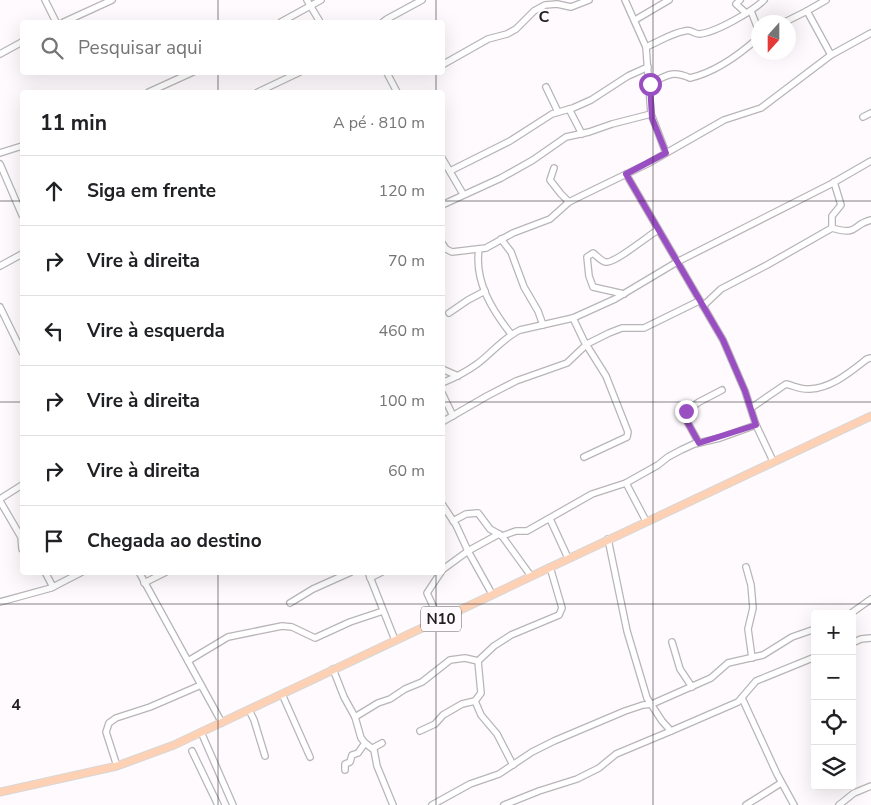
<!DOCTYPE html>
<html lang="pt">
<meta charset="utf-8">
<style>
body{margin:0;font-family:"Nunito Sans",sans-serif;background:#f6f6f6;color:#202124}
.controls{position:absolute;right:15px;bottom:15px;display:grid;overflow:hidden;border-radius:5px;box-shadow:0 5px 20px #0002}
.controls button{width:45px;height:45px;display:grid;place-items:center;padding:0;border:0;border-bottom:1px solid #e0e0e0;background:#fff;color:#202124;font:25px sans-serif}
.compass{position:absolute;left:751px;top:15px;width:45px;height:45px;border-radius:50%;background:#fff;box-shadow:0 5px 20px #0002;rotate:201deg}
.stop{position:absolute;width:15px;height:15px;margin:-11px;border:4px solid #994fc2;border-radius:50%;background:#fff}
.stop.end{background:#994fc2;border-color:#fff;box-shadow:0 1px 5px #0008}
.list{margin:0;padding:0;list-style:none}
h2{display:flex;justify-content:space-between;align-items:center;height:65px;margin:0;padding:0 20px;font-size:21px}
h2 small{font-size:16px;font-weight:400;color:#757577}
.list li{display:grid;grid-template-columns:32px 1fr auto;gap:15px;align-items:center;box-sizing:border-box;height:70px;padding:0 20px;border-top:1px solid #e0e0e0}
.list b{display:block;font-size:19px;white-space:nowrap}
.list em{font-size:16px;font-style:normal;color:#757577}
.icon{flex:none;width:28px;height:28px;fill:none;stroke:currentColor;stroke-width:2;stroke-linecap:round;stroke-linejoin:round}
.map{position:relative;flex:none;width:871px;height:805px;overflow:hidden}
.search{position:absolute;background:#fff;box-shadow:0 5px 20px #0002;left:20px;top:20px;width:425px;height:55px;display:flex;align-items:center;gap:12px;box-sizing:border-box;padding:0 18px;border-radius:5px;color:#757577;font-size:19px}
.panel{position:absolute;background:#fff;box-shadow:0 5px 20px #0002;left:20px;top:90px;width:425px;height:485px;border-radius:5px}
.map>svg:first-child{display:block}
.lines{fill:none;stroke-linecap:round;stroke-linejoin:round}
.minor-casing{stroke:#b8b5b8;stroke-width:8}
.major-casing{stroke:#d7d7d7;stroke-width:9}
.minor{stroke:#fff;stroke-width:5.5}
.major{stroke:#fed1b4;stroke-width:7}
.route{stroke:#994fc2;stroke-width:6}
.grid{fill:none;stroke:#211f20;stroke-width:1;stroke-opacity:0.55}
.labels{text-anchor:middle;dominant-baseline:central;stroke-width:4.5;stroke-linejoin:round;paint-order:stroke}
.shield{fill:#fefafd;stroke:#636162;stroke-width:1}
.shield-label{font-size:15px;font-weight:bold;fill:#211f20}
.grid-label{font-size:16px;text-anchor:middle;font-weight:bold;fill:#211f20;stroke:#fefafd;stroke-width:4.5;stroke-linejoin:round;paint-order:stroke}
</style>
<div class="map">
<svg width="871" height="805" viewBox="0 0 871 805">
<rect width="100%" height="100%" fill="#fefafd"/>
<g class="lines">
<defs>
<g id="minor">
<path d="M45,0L56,22"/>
<path d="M307,0L320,22"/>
<path d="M625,0L646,47L651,114L666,153"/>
<path d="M740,0L736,4L746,13"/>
<path d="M826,0L807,11L831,55"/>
<path d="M751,11L758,29"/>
<path d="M635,20L669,0"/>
<path d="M64,22L112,0"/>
<path d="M281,22L321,0"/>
<path d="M383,22L387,19L422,0"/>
<path d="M785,22L807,11"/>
<path d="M646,47C659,42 671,33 685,31C691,29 694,34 699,34C715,33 753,11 764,0"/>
<path d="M0,54L22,42"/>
<path d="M442,65L488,39L507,34L516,29L534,11L545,5L557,4L571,7L589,0"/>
<path d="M387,73L397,92"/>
<path d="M650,84C667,75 672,70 690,78C716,72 739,55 758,38"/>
<path d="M546,87L558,112"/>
<path d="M149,92L193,72"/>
<path d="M258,92L300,72"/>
<path d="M569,109L582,134"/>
<path d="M863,117L871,113"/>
<path d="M0,153L22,146"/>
<path d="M442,158L463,194"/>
<path d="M0,164L22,215"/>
<path d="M554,168L550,180L561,194L569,202"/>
<path d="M450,171L510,141L552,114L573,108L591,100L628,76L648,67"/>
<path d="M626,174L723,340L745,391L756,425L773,461"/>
<path d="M442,205L501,178L533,160L566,137L589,132L612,124L651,114"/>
<path d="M832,228V216L841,205L834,182"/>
<path d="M501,239L511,252L524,287L538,311L543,325"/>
<path d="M442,243L446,249L452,252L486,248L513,233L550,219L569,202L581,196L647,164L724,120L761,108L831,55L871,33"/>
<path d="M479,249C474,281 492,310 511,334"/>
<path d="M0,266L22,254"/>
<path d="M624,294L593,287L589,276L587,257L593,253C597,256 602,262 606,262C614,264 649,235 658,230"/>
<path d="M703,306L721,289L767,265L832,228C859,236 851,225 871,220"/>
<path d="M0,307L22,352"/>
<path d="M449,313L468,300L485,291"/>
<path d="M573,318L584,341L606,376L628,432L627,437L584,457"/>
<path d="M442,369L458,376"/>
<path d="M442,383C454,378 466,372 477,364C492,353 503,338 520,330L573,318L615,299L677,262L831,184L871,161"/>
<path d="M442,393L453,416"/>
<path d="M751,408L786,384C794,386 802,390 810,389C832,388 850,372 867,359L871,358"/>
<path d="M442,422L487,396L516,381L567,363L587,344L609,333L622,328H644L699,301"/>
<path d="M699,443L684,416V413L699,402L722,390"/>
<path d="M626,483L658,465L668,457L681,450L694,444L720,438L756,425"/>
<path d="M0,499L22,485"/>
<path d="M0,501L21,537L22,549"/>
<path d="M442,504L456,525L468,551L492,594"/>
<path d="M550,519L568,558"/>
<path d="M453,521L466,514L478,513L490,529L502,536L531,576"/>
<path d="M502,536L516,531H527L592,494L626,483L646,521"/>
<path d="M608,539L627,631L644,688L647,698L662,721L671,731L738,702L756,681L815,657"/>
<path d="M746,567L751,585L753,608L748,629L752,658"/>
<path d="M442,570L468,551L499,534"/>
<path d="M45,572L53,587"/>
<path d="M139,572L222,723"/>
<path d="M368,572L395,640"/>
<path d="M370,578L382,572"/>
<path d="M144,583L166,572"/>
<path d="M0,602L51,588L82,572"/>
<path d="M290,603L313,589L351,572"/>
<path d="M850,614L871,599"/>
<path d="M439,619L427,593L441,572"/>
<path d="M672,642L680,669L692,687"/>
<path d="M852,643L861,639L871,638"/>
<path d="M188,661L228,637L282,626L292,627L315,638L350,622L383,611"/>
<path d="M478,661L481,693L475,701L481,715L497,734L513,765"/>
<path d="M333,669L344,697L355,717L361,738L365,743L374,750L377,766L393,805"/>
<path d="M282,694L310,757"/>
<path d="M742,698L777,774L794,805"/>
<path d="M249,710L254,720L265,756"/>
<path d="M355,717L378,703L390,699L405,689L422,682L450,660L465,658L478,661L494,646L511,635L559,615L562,608L550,567"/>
<path d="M420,731L435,724L443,715L462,704L475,701"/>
<path d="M201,732L233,805"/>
<path d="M373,748L382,743"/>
<path d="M192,751L218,805"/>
<path d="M117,766L106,732L109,723L116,718L150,707L201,685"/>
<path d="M345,770V764L350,762L352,755L358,753L365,743"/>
<path d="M432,805L470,784L499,774L532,752L554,741L625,711L643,705L652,704L711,678L728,663L763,655L792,637L815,629"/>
<path d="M504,805L539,791L577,779L599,768L616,754L671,731"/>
<path d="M746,805L781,783"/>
<path d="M839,805L854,793L871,786"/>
</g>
<path id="major" d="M0,792L117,766L174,745L871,416"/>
</defs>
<use href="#minor" class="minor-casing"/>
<use href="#major" class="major-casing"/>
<use href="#minor" class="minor"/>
<use href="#major" class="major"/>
</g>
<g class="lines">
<path class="route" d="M650,84L652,118L666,153L626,174L723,340L745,391L756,425L699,443L684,416V413L686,411"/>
</g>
<path class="grid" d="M218,0V22M436,0V22M653,0V805M218,72V92M436,72V92M0,201H22M442,201H871M0,402H22M442,402H871M218,572V805M436,572V805M0,604H871"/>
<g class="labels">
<rect class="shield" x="421" y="606.5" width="40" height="25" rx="4"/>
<g class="shield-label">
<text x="441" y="619">N10</text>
</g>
</g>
<g class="grid-label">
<text x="544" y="22">C</text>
<text x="16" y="710">4</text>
</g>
</svg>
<div class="controls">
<button>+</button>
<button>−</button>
<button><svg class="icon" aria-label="locate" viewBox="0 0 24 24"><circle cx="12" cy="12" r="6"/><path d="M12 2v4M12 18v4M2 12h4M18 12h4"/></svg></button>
<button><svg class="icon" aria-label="layers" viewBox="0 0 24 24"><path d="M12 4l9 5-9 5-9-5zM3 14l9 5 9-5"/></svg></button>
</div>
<svg class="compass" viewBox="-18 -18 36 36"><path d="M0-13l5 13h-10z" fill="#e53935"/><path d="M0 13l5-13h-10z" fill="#757577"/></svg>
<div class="stop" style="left:650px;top:84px"></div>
<div class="stop end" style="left:686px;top:411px"></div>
<div class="search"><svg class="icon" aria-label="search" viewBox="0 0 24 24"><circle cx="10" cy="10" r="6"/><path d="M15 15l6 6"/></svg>Pesquisar aqui</div>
<section class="panel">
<h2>11 min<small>A pé · 810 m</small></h2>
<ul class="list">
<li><svg class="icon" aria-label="ahead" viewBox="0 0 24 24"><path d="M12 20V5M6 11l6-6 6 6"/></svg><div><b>Siga em frente</b></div><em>120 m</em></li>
<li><svg class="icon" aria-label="right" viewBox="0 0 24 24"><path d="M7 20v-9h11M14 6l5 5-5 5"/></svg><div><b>Vire à direita</b></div><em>70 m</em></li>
<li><svg class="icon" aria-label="left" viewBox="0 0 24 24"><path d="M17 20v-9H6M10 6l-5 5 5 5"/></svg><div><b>Vire à esquerda</b></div><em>460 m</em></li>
<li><svg class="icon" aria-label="right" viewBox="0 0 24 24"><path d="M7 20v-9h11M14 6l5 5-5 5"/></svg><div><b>Vire à direita</b></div><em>100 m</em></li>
<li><svg class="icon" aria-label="right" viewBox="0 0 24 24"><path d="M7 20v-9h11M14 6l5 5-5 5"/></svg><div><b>Vire à direita</b></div><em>60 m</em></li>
<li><svg class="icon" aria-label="arrive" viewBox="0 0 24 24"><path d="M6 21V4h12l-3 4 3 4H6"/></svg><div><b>Chegada ao destino</b></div></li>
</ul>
</section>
</div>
